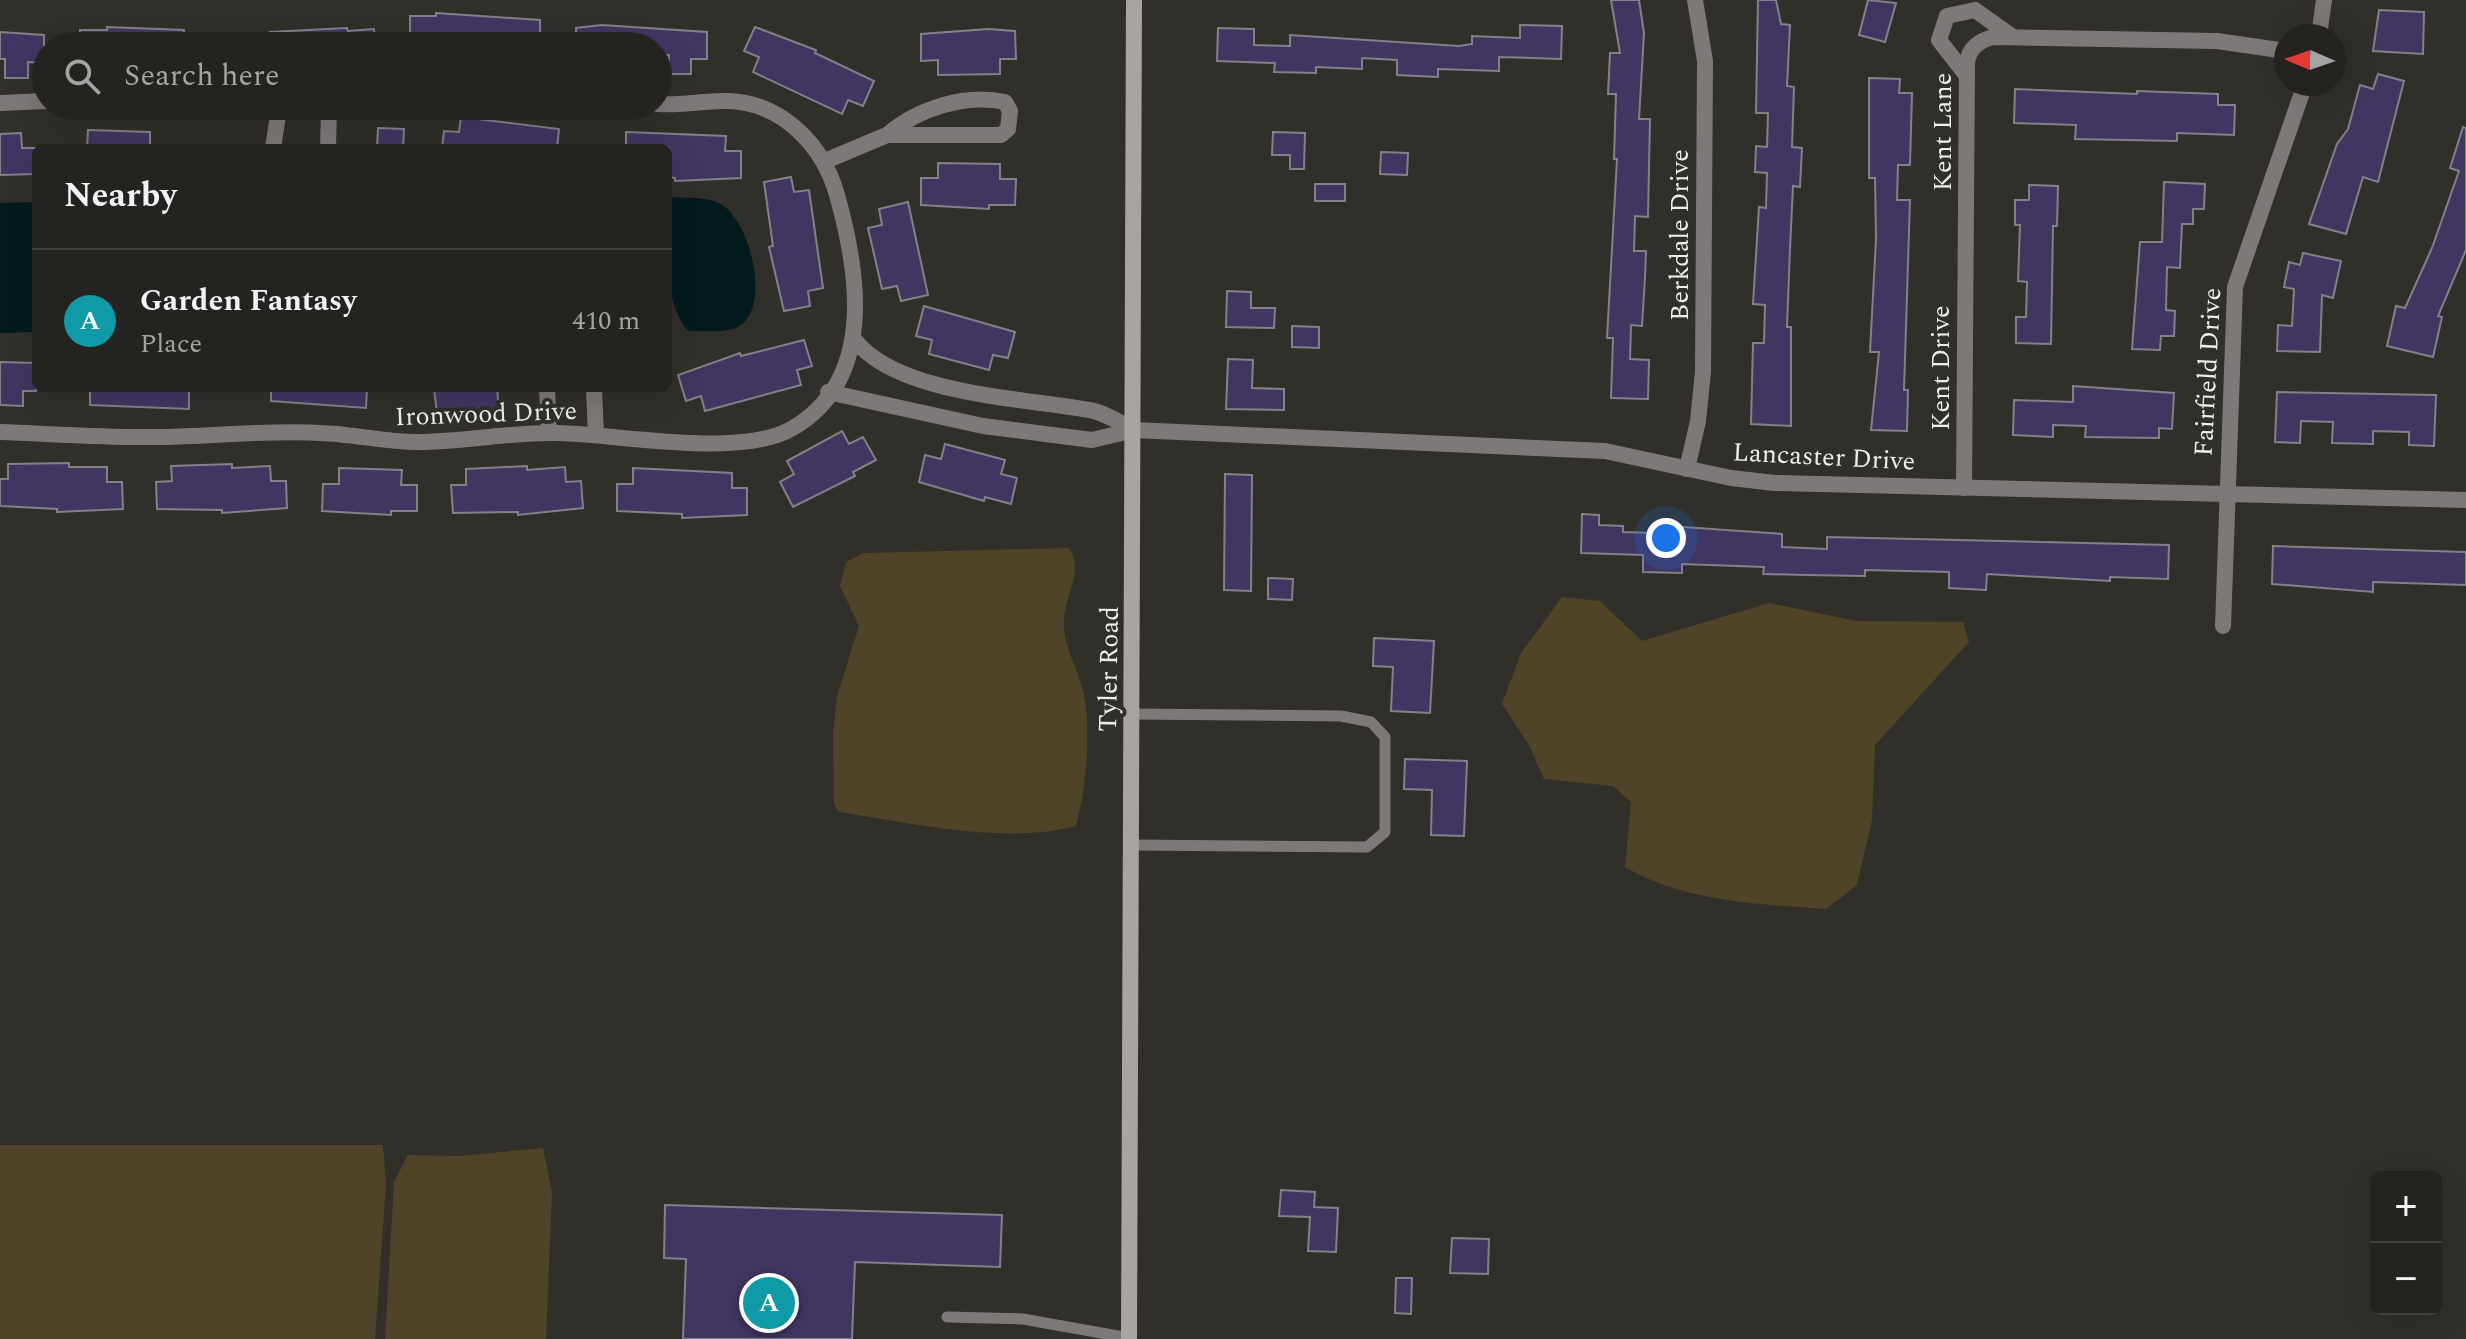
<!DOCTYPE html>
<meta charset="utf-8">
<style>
body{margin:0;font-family:Spectral,serif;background:#312f2c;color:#f1f3f6}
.controls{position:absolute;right:24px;bottom:24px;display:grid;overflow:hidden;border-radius:12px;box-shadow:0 8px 32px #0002}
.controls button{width:72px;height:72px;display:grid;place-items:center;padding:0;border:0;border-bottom:2px solid #42403d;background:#25231f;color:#f1f3f6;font:40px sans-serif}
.compass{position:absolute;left:2274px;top:24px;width:72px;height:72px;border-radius:50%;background:#25231f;box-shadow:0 8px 32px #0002;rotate:272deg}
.you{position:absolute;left:1666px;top:538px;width:28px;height:28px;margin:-20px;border:6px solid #fff;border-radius:50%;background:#1a73e8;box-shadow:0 0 0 12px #1a73e833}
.badge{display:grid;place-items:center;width:52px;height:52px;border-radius:50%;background:#b45309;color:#fff;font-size:26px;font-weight:700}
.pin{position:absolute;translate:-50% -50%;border:4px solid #fff;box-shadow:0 2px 8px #0006}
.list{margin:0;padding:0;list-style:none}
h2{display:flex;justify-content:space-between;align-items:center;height:104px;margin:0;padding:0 32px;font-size:34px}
h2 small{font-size:26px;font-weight:400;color:#a3a4a4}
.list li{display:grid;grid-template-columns:52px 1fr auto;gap:24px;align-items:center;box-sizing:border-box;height:144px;padding:0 32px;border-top:2px solid #42403d}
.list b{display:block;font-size:30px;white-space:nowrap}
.list p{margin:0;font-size:26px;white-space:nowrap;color:#a3a4a4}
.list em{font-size:26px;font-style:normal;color:#a3a4a4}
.icon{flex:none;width:44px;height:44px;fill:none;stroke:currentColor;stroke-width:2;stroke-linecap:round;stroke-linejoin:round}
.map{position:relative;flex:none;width:2466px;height:1339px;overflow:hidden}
.search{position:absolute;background:#25231f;box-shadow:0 8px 32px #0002;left:32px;top:32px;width:640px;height:88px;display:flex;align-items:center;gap:20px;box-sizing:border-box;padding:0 28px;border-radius:44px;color:#a3a4a4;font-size:30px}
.panel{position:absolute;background:#25231f;box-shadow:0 8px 32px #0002;left:32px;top:144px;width:640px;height:248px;border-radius:12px}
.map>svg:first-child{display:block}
.green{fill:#4f4428}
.water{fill:#041b1d}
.building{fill:#413661;stroke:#838188;stroke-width:2}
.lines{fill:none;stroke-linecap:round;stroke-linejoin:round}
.lane{stroke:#7d7978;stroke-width:11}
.street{stroke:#7d7978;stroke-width:16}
.secondary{stroke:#a9a3a2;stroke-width:16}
.labels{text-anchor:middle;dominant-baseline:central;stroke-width:8;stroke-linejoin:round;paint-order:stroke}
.street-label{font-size:26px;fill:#eeedea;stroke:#312f29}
</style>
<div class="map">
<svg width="2466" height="1339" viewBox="0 0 2466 1339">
<rect width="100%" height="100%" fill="#312f29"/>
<g class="green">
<path d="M1069,548C1084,572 1065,595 1064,620C1063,647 1077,665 1083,691C1092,726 1086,791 1076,826C1005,845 912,823 839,812L834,805L833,734L837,696L859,626L840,586L846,562L863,553Z"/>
<path d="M1562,597L1600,601L1642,641L1769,603L1856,621L1963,622L1969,642L1875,745L1872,820L1857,885L1826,909C1758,904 1685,902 1625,867L1631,802L1613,786L1544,779L1530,747L1502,704L1521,653Z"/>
<path d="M0,1145H383L386,1184L375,1339H0Z"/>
<path d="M543,1148L552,1192L546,1339H385L394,1182L408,1155L459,1156Z"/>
</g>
<g class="water">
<path d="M668,197C683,198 704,197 717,202C750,215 773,309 738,327C725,333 702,331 688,331C660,297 668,239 668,197Z"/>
<path d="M36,202V332L0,333V203Z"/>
</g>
<g class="building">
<path d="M1611,0H1639L1644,33L1639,119H1650L1648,217L1635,216L1634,251H1646L1645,278L1642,326L1631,325L1630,359L1649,360L1648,399L1611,398L1613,338H1607L1617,159H1614L1616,94H1608L1610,53H1620Z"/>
<path d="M1758,0H1776L1781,24L1790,25L1787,86L1794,87L1792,147L1802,148L1800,187L1793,186L1790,249L1787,327H1791V426L1751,424L1753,343H1764L1765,305L1753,304L1759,207L1766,208L1767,173L1755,172L1756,146L1767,147L1768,113H1756Z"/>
<path d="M1868,0L1896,3L1885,42L1859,35Z"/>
<path d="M2379,10L2424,12L2423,54L2373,51Z"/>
<path d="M436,13L540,20V46L410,43V16H436Z"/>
<path d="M602,25L707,32V59H691V74H668L669,55H658V46H576V28Z"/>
<path d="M1520,25L1562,26L1561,59L1499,57V71L1438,69V77L1397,75V60L1362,58V69L1316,67V73L1274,72L1275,63L1217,61L1218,28L1254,29V45L1290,46V35L1459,46L1472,44V36L1520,38Z"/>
<path d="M107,27L184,30L183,46H80V30H107Z"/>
<path d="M755,27L816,50L815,53L874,81L863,106L848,100L842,114L753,72L759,57L744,51Z"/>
<path d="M347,28L348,31L374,29L376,46H271L270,32Z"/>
<path d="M988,29L1015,31L1016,59H1000V74L938,75V60L921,61V34Z"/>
<path d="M0,32L44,35V63L28,62V78H5V59H0Z"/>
<path d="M2378,74L2404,81L2378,182L2363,177L2346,234L2309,224L2337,144L2348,129L2360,85L2373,89Z"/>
<path d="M1869,78L1900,79L1899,93H1912L1910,165H1898L1897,200H1910L1904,390H1908L1907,431L1871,430L1879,352H1870L1876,239L1875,178H1869Z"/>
<path d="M2015,89L2137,94V91L2218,94V105H2235L2234,135L2177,133V141L2075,139L2076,125L2014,123Z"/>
<path d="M461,117L559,129L557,148H442L444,131L459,132Z"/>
<path d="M2463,127L2466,128V250L2438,316L2442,317L2433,357L2387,346L2396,306L2405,308L2432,248L2459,171L2450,168Z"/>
<path d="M378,128L404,129L403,148H377Z"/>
<path d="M88,130L150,132V148H87Z"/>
<path d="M626,132L726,136L725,151H741V178L675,181V178L668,177V148H626Z"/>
<path d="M1273,132L1305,133L1304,169H1290V155H1272Z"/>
<path d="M21,133L22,148H36V174L0,175V134Z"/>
<path d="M1381,152L1408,153L1407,175L1380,174Z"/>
<path d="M938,163L1000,164V179H1016L1015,205H989V209L921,205V178H938Z"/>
<path d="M791,177L794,192L809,190L823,288L808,291L810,306L784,311L769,247L773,246L764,182Z"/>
<path d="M2164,182L2205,184L2204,209H2193V224H2182L2180,268L2167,267L2166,310L2175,311L2174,336H2161L2160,350L2132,349L2140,242H2162Z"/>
<rect x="1315" y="184" width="30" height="17"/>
<path d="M2029,185L2058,186L2057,226H2053L2051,344L2016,343V317H2026L2027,282L2018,281L2020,225H2015V200H2029Z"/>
<path d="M908,202L928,295L901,301L897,286L882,289L868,228L882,225L879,209Z"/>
<path d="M2303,253L2341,261L2333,298L2322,295L2320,352L2277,351L2278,325L2292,326L2294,289L2284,287L2289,262L2300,265Z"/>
<path d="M1227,291L1251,292V308H1275L1274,328L1226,327Z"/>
<path d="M924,306L1015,332L1008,358L993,355L989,370L929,354L932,340L916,336Z"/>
<path d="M1292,326L1319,327V348L1292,347Z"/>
<path d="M804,340L812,366L797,370L801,385L705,411L701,396L686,401L678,375L740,353L741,356Z"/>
<path d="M1228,359L1253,360L1252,388L1284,389V410L1226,409Z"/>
<path d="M0,362L36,363V391H23V406L0,405Z"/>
<path d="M2073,386L2174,393L2172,429L2159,428V438L2085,437L2086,426L2053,425V437L2013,435L2014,400L2073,402Z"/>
<path d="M90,388H189V409L90,405Z"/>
<path d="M271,388H367L366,408L271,401Z"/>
<path d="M434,388H497L499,410L437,414Z"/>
<path d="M2277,392L2436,395L2434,446L2409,445V432L2373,431V444L2332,443L2333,422L2301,421L2300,443L2275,442Z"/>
<path d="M842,431L849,444L863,437L876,460L853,472L855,476L793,507L780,482L794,474L787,461Z"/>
<path d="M945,444L1005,460L1001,474L1017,478L1011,504L985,497L984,501L919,482L925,455L941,459Z"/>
<path d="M69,463V467H107V482H122L123,509L57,512V509L0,506V479H8V464Z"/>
<path d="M232,464V468L270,466L271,481H286L287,508L222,513V510L157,509L156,482L172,481L171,466Z"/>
<path d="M527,466V470L565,467L566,482L581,481L583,508L518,515V512L453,513L451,485H466V469Z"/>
<path d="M339,468L402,470L401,485H417V511H391V515L322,511L323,484H339Z"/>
<path d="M633,468L732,473V488H747V515L682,518V514L617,511V484H633Z"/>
<path d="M1225,474L1252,475L1251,591L1224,590Z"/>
<path d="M1582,514L1599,515V525L1623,526V532L1655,533V525L1782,534V547L1827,549V537L2169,545L2168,579L2110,577V581L1987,574L1986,590L1949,588V572L1865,570V576L1805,575L1763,574L1764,567L1682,564V573L1643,572V555L1581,553Z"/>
<path d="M2273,546L2466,552V585L2373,582V592L2272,584Z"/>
<path d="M1268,578L1293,579L1292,600L1268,599Z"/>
<path d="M1374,638L1434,641L1430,713L1391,711L1393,667L1373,666Z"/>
<path d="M1405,759L1467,761L1464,836L1431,835L1432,790L1404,789Z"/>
<path d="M1281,1190L1315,1192L1314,1207L1338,1208L1336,1252L1308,1251L1310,1217L1279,1216Z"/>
<path d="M665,1205L1002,1215L1000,1267L855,1262L852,1339H683L686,1259L664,1258Z"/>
<path d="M1452,1238L1489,1239L1488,1274L1450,1273Z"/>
<path d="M1396,1278H1412L1411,1314L1395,1313Z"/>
</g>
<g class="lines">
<g class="lane">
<path d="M1132,845L1367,847L1385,832V737L1371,722L1341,716L1132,714"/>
<path d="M947,1317L1023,1319L1129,1338"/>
</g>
<g class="street">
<path d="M2319,36L2324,0"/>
<path d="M1967,76L1939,40L1947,16L1975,10L2013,37"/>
<path d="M0,103L46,101"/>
<path d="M208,106L279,109L334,106"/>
<path d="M273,148L279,109"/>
<path d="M328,148L329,107"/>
<path d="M825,161L887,135H1001L1008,129L1010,111L1005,102C965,93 917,109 887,135"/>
<path d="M854,339C896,395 1025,398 1089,410C1104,412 1120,423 1134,430"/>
<path d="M547,388L549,433"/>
<path d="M594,388L596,435"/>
<path d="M828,392L983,426L1092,440L1134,430L1605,451L1731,478L1775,483L2466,500"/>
<path d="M0,432C53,434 107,438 161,437C214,436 268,430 321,433C353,434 384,442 417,442C464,442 511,432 558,433C619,434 741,459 793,428C876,379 859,273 837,195C823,145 782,103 729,101C705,100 681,106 658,104"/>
<path d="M1687,469L1698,421L1703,372L1705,61L1695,0"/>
<path d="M1964,488L1967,64C1968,48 1980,40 1994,37L2217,41L2286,51"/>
<path d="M2223,626L2235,287L2305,84"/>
</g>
<path class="secondary" d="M1129,1339L1134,0"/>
</g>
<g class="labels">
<g class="street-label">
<text transform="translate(1943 132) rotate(-90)">Kent Lane</text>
<text transform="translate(1680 235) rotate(-90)">Berkdale Drive</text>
<text transform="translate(1941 368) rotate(-90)">Kent Drive</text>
<text transform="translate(2208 372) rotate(-87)">Fairfield Drive</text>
<text transform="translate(486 414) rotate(-2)">Ironwood Drive</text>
<text transform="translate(1824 457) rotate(3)">Lancaster Drive</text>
<text transform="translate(1109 669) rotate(-89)">Tyler Road</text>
</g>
</g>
</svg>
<div class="controls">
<button>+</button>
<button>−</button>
</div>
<svg class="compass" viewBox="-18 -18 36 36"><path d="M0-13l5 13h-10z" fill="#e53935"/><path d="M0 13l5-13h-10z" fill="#a3a4a4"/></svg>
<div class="you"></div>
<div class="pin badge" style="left:769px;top:1303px;background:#0f9aa8">A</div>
<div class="search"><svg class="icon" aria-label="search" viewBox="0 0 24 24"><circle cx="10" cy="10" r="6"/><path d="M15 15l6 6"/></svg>Search here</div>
<section class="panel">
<h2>Nearby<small></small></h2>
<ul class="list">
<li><span class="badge" style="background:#0f9aa8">A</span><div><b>Garden Fantasy</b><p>Place</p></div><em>410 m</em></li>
</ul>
</section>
</div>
